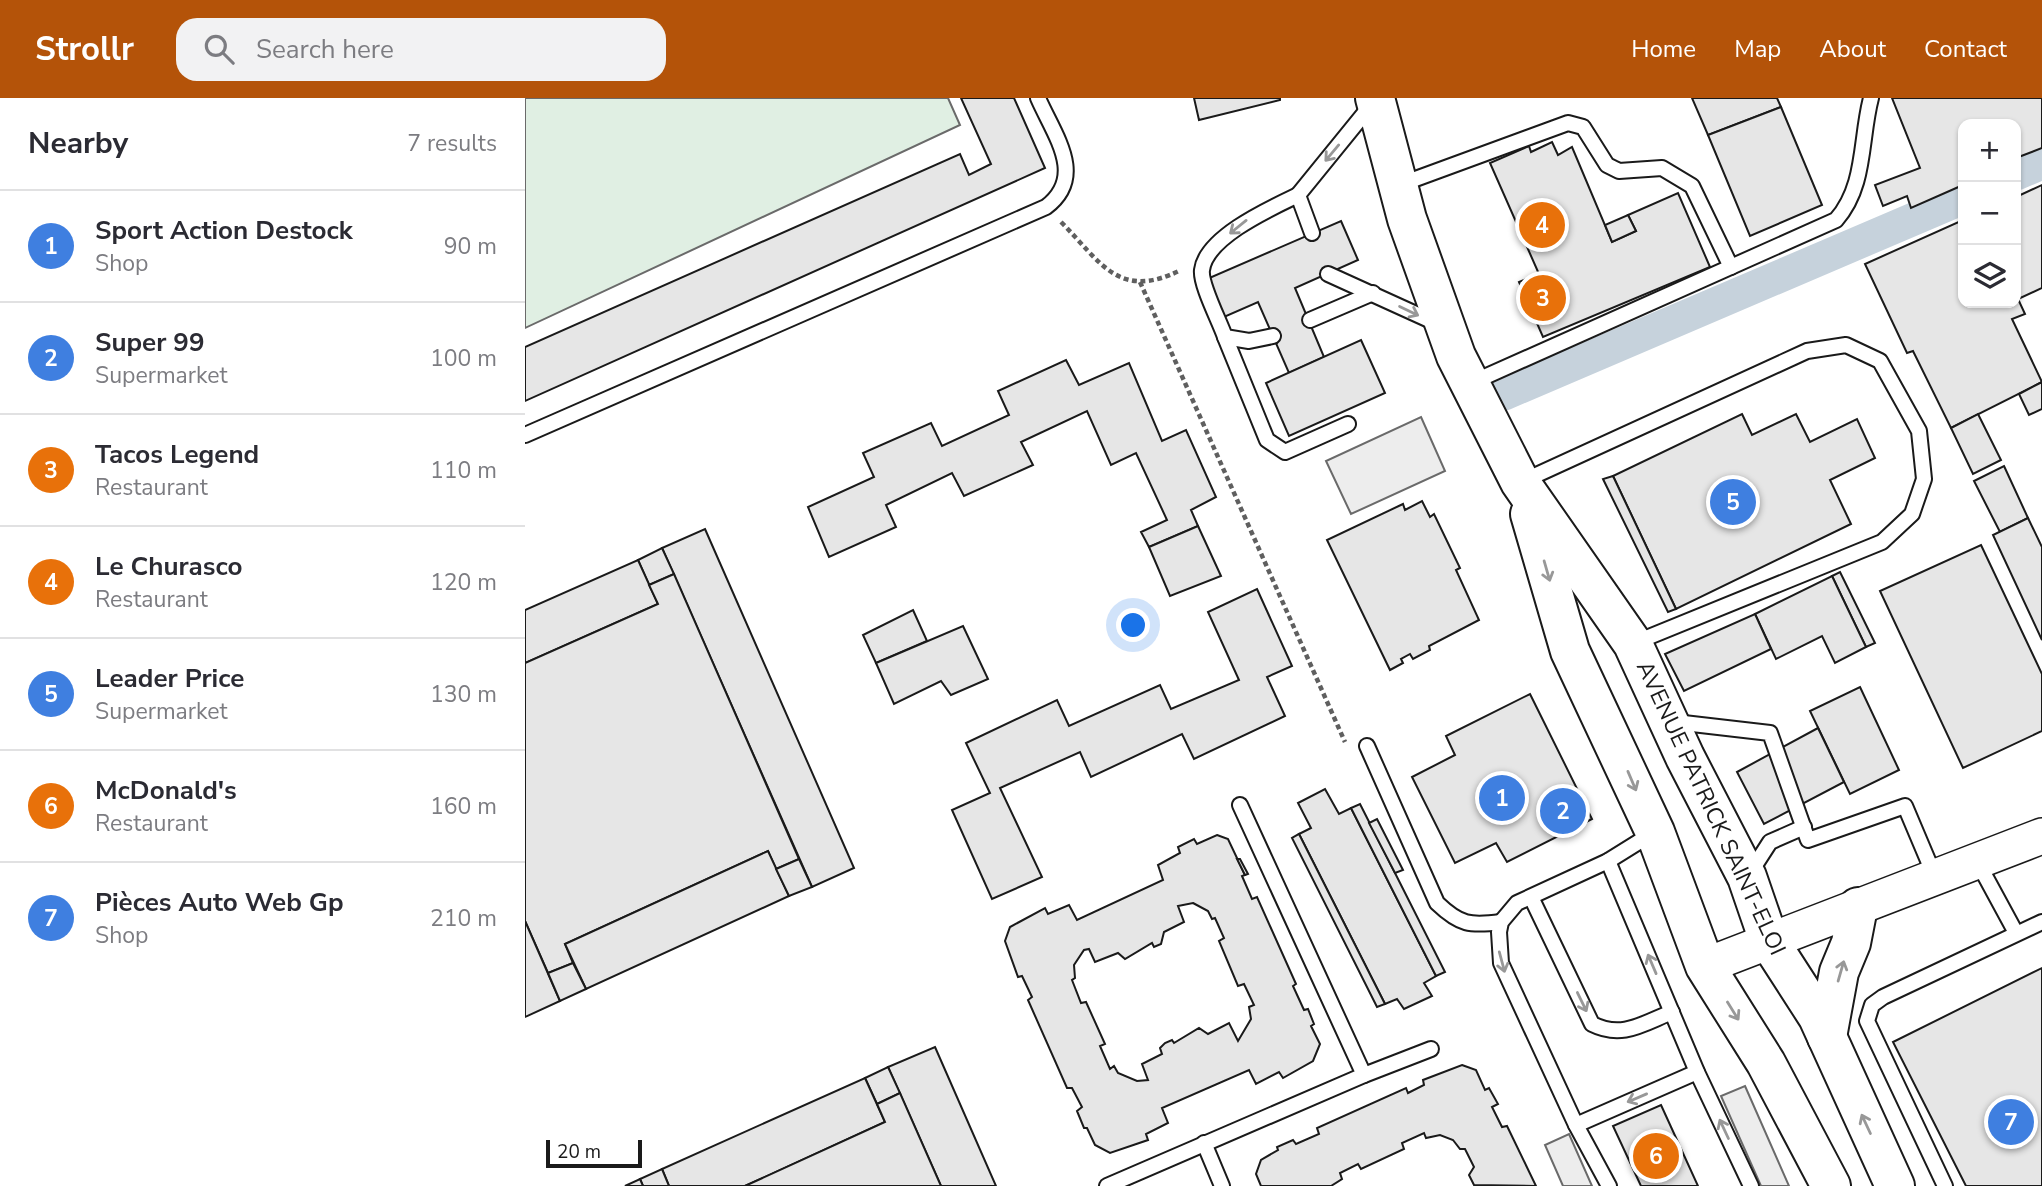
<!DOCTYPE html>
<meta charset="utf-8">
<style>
body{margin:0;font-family:"Nunito Sans",sans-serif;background:#f2f2f3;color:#2b2b33}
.controls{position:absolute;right:21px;top:21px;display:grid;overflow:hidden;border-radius:14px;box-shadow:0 2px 5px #0004}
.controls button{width:63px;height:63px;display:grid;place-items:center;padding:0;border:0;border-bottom:2px solid #e1e1e2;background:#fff;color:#2b2b33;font:35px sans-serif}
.scale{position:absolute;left:21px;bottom:18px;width:96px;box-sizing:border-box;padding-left:7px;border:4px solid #1a1a1a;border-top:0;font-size:19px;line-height:24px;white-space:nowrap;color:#1a1a1a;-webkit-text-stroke:5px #fff;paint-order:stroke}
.you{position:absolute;left:609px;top:528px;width:24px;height:24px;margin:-18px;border:5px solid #fff;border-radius:50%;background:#1a73e8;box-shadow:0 0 0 10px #1a73e833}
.badge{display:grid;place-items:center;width:46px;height:46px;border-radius:50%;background:#b45309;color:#fff;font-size:23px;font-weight:700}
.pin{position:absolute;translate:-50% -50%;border:4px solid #fff;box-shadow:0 2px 7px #0006}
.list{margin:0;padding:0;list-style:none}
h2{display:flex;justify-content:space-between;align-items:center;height:91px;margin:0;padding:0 28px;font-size:30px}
h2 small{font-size:23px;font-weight:400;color:#7c7c81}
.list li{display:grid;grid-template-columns:46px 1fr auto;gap:21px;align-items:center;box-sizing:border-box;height:112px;padding:0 28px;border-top:2px solid #e1e1e2}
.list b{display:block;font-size:26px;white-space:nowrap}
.list p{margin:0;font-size:23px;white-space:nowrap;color:#7c7c81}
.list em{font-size:23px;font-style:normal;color:#7c7c81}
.icon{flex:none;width:38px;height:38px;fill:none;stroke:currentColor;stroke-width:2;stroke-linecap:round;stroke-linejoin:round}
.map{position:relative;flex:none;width:1517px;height:1088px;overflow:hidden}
header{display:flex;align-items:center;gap:42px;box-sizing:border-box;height:98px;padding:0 35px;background:#b45309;color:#fff}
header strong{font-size:33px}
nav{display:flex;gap:38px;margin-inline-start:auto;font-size:24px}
.search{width:490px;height:63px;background:#f2f2f3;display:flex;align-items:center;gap:18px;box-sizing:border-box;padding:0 24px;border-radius:21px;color:#7c7c81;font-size:26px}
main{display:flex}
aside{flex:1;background:#fff}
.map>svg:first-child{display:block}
.green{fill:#e0efe3;stroke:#6a6a6a;stroke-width:2}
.parking{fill:#ededed;stroke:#6a6a6a;stroke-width:2}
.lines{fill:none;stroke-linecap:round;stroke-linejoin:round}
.canal{stroke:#c6d2dc;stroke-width:33}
.building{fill:#e6e6e6;stroke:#1a1a1a;stroke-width:2;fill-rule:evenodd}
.service-casing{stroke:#1a1a1a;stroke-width:18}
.tertiary-casing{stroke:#1a1a1a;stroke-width:38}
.primary-casing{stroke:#1a1a1a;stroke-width:42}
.path{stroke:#5f5f5f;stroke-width:4.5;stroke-dasharray:5 3.5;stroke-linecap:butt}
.service{stroke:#fff;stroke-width:14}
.tertiary{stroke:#fff;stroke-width:35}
.primary{stroke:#fff;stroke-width:38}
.oneway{stroke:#989898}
.labels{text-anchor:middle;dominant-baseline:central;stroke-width:5;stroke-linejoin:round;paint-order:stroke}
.street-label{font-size:23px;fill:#1a1a1a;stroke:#fff}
</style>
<header>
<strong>Strollr</strong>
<div class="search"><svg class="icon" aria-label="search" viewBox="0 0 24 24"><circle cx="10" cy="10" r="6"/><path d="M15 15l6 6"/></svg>Search here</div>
<nav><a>Home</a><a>Map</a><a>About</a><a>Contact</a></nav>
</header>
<main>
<aside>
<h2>Nearby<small>7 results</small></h2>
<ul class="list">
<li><span class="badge" style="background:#3f7fe0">1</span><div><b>Sport Action Destock</b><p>Shop</p></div><em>90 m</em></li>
<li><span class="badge" style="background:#3f7fe0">2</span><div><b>Super 99</b><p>Supermarket</p></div><em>100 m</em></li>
<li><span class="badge" style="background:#e8710a">3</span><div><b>Tacos Legend</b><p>Restaurant</p></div><em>110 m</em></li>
<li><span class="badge" style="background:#e8710a">4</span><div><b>Le Churasco</b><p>Restaurant</p></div><em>120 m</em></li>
<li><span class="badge" style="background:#3f7fe0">5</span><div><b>Leader Price</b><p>Supermarket</p></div><em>130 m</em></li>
<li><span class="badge" style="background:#e8710a">6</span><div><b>McDonald's</b><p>Restaurant</p></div><em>160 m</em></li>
<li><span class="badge" style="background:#3f7fe0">7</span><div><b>Pièces Auto Web Gp</b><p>Shop</p></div><em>210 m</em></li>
</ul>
</aside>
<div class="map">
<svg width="1517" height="1088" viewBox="0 0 1517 1088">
<rect width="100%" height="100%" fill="#fff"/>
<path class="green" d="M0,0H423L435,27L0,230Z"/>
<g class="parking">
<path d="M896,319L920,373L826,416L801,363Z"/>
<path d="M1220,988L1264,1088H1236L1196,998Z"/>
<path d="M1044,1036L1067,1088H1038L1020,1047Z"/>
</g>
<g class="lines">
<g class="canal">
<path d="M1491,76L1517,65"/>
<path d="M979,296L1438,100"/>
</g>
</g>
<g class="building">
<path d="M436,0H489L520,70L0,303V249L435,56L444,77L466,66Z"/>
<path d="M669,0H755V2L674,22Z"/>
<path d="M1167,0H1252L1256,9L1183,37Z"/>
<path d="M1367,0H1517V50L1491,60V26H1438V87L1386,110L1382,98L1358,108L1350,87L1395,70Z"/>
<path d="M1256,9L1297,107L1225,138L1183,37Z"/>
<path d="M1027,44L1033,57L1047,49L1087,144L1111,133L1103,117L1153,95L1185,169L1018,239L994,184L1014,176L965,65L1004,48L1006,54Z"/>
<path d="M1517,87V190L1493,201L1500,216L1487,221L1517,284L1426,330L1388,253L1382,255L1340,166L1438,122V205H1491V99Z"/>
<path d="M1103,117L1111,133L1087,144L1080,127Z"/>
<path d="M816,123L833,162L770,190L799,259L764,275L733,204L699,219L682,181Z"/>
<path d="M836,242L860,295L764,338L741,285Z"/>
<path d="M541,262L554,287L604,265L637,343L661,332L691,399L666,412L673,428L624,449L616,434L642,422L611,355L586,367L562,313L496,344L508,367L439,398L427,375L361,407L371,429L304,459L283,409L349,379L338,355L406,325L417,348L484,317L473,293Z"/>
<path d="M1517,284V311L1504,317L1494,296Z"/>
<path d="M1217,316L1227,337L1271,316L1285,344L1332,321L1350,360L1305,382L1326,426L1151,511L1088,378Z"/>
<path d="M1453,316L1476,362L1448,376L1426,330Z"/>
<path d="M1479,368L1503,420L1475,434L1449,383Z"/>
<path d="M1088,378L1151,511L1143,514L1078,381Z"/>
<path d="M897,403L905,419L909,416L935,470L931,472L954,522L904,548L905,552L888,561L885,556L876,561L878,565L865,572L802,442L878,406L880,412Z"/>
<path d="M1503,420L1517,449V542L1468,437Z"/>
<path d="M673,428L696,478L645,498L624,449Z"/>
<path d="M180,431L329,770L287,789L137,450Z"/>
<path d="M1456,447L1517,576V633L1438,670L1355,493Z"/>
<path d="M137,450L149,476L124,487L113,462Z"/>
<path d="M113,462L133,506L0,565V512Z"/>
<path d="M1315,474L1350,545L1341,549L1307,478Z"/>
<path d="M149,476L274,761L251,771L243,753L40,846L48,865L23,875L0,823V565L133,506L124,487Z"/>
<path d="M1307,478L1341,549L1310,565L1297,538L1251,561L1230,516Z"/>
<path d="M732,491L767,568L742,579L760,618L669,661L657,636L566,679L555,654L475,690L517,779L467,801L427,712L465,695L441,645L532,602L544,628L635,587L646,611L714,582L683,514Z"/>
<path d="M388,512L402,543L351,565L338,537Z"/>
<path d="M1230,516L1246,551L1159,593L1140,556Z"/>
<path d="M438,528L463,581L426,597L416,583L369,606L351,565Z"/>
<path d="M1335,589L1374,672L1325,696L1285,613Z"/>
<path d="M1005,596L1067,721L982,764L971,745L930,765L887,679L930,657L921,638Z"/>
<path d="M1293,630L1319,684L1239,726L1212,674Z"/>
<path d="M800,691L814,716L826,710L911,878L899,885L907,898L879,911L872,901L860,906L774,736L786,730L773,705Z"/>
<path d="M835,706L870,775L920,874L911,878L826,710Z"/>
<path d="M852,721L878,772L870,775L844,725Z"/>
<path d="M774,736L860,906L852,909L767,740Z"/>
<path d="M692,737L703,741L720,777L717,778L727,801L732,799L771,886L768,888L779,912L783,911L789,926L786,928L795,946L788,963L758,980L754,974L731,986L724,972L637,1010L643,1025L621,1036L623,1042L585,1055L570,1047L562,1030H559L552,1013L557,1009L547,990H542L503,902L507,899L497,878L493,879L480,843L485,829L520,810L523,816L544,807L552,822L638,782L633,767L655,755L653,749L669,741L672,746ZM668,805L683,813L687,821L690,820L699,840L694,843L713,888L719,886L729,907L724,909L726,921L713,943L704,925L683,936L674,930L649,945L647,942L640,945L635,950L637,956L617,966L623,982L612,983L593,975L589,968L585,971L575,948L580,946L561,904L556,905L547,882L550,880L549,867L559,852L564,851L570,864L593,855L600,861L627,845L629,849L636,846L639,834L659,824L653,808Z"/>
<path d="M243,753L264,798L61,891L40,846Z"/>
<path d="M274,761L287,789L264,798L251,771Z"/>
<path d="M712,761H715L723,776L720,777Z"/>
<path d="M0,823L35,903L0,919Z"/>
<path d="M48,865L61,891L35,903L23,875Z"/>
<path d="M1517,870V1088H1441L1368,944Z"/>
<path d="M410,949L471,1088H416L363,969Z"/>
<path d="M937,967L951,972L960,992L964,990L973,1006L967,1009L977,1029L982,1028L1011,1088L949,1087L944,1077L949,1069L940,1051H935L928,1042L915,1037L901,1040L899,1035L877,1045L879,1051L836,1071L833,1066L815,1075L817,1081L806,1088H736L731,1076L736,1062L753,1052L752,1049L768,1042L771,1046L794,1036L792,1030L881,990L883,995L899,987L898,982Z"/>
<path d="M363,969L375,995L352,1006L340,980Z"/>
<path d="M340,980L360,1024L220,1088H144L137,1071Z"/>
<path d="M375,995L416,1088H220L360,1024L352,1006Z"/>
<path d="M1136,1007L1173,1088H1116L1088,1028Z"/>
<path d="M137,1071L144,1088H118L115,1081Z"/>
<path d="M115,1081L118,1088H100Z"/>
</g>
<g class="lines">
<defs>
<g id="service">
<path d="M874,87L1043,25L1058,29L1082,67L1094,73L1137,70L1167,88L1206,169"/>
<path d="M787,135L773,97L847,6"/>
<path d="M803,176L913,226"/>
<path d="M785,222L848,195"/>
<path d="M748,238L724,243L700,239C695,224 675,186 677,172C681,139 746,110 773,97"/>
<path d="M700,239L742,342L760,354L823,326"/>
<path d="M946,285L1311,122C1341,88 1335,42 1346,0"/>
<path d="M0,337L521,109C562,78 529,37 513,0"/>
<path d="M996,384L1282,253L1321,247L1355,263L1394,333L1399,381L1387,416L1357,444L1109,545"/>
<path d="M1150,624L1245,635L1283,742L1380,708L1410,779"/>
<path d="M842,648L912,805C935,827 945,828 976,824"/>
<path d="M1083,763L1172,974L1226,1088"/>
<path d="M1452,763L1491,835"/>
<path d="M1225,775L1245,744L1279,729"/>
<path d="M1006,799L1067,926C1097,941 1117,926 1147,914"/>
<path d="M839,977L906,951"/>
<path d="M1051,1027L1172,974"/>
<path d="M679,1045L697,1088"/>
<path d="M582,1088L839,977L715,707"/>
<path d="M1084,1088L1051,1027L976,865L974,834L976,824L992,805L1083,763L1128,735"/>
<path d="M1420,1088L1342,923L1347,907L1358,899L1517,824"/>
</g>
<path id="tertiary" d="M1180,868L1517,738"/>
<g id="primary">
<path d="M850,0L882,121L931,258L995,384L1108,546L1160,659L1222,779L1244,843L1293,919L1370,1088"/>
<path d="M1005,416L1045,553L1130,734L1180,868L1241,965L1306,1088"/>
<path d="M1302,939L1314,874L1326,845L1333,809"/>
</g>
</defs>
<use href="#service" class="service-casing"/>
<use href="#tertiary" class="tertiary-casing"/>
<use href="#primary" class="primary-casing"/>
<g class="path">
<path d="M536,124C576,164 593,203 656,172"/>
<path d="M615,184L820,644"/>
</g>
<use href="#service" class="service"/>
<use href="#tertiary" class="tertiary"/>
<use href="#primary" class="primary"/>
</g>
<defs><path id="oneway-shaft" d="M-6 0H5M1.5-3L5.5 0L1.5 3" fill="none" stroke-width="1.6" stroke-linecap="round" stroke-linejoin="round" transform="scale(1.75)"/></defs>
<g class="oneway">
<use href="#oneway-shaft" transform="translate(807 55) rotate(130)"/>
<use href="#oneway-shaft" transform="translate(713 129) rotate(141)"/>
<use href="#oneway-shaft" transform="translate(884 213) rotate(26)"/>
<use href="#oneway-shaft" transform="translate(1022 473) rotate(74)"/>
<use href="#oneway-shaft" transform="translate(1107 683) rotate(67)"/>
<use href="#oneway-shaft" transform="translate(977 864) rotate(75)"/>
<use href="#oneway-shaft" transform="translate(1127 866) rotate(-113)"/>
<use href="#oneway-shaft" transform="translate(1316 873) rotate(-74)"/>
<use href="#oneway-shaft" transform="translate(1057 904) rotate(64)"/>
<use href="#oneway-shaft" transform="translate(1208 913) rotate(58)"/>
<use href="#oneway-shaft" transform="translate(1112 1000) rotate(157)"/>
<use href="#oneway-shaft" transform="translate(1341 1026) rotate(-115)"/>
<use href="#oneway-shaft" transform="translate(1199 1031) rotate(-115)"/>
</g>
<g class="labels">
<g class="street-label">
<text transform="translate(1186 710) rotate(65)">AVENUE PATRICK SAINT-ELOI</text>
</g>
</g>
</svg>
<div class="controls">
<button>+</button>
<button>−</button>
<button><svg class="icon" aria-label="layers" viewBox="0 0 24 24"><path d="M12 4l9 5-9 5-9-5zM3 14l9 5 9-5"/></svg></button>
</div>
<div class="scale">20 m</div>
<div class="you"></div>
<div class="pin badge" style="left:977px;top:700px;background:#3f7fe0">1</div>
<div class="pin badge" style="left:1038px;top:713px;background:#3f7fe0">2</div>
<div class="pin badge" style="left:1018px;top:200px;background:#e8710a">3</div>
<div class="pin badge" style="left:1017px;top:127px;background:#e8710a">4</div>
<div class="pin badge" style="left:1208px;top:404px;background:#3f7fe0">5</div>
<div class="pin badge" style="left:1131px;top:1058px;background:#e8710a">6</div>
<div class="pin badge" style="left:1486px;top:1024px;background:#3f7fe0">7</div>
</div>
</main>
